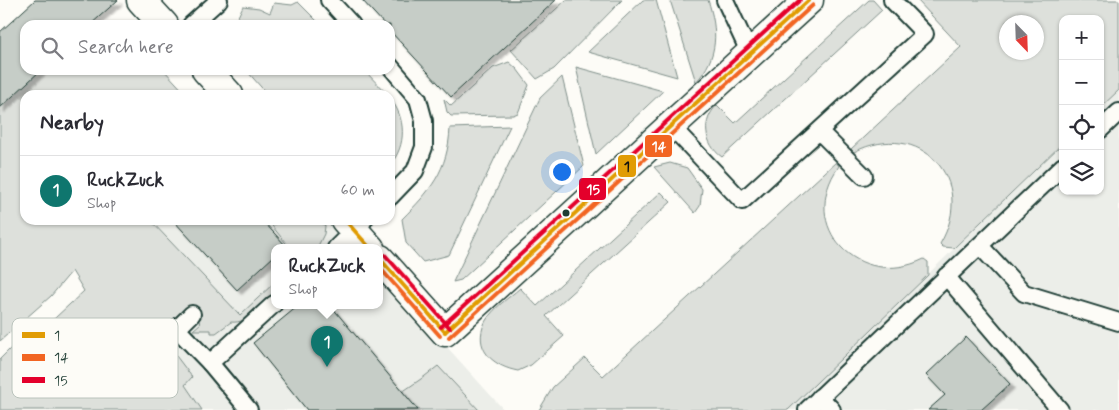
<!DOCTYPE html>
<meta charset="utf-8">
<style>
body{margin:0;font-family:Mynerve,sans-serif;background:#f2f2f3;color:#2b2b33}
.controls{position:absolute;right:15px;top:15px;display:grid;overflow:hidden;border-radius:10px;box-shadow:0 1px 4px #0004}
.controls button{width:45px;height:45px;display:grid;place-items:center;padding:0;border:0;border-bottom:1px solid #e1e1e2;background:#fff;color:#2b2b33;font:25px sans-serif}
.compass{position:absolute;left:999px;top:15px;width:45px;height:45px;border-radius:50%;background:#fff;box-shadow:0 1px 4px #0004;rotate:157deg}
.you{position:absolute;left:561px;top:171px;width:18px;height:18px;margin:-12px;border:4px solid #fff;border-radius:50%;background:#1a73e8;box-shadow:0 0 0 8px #1a73e833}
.badge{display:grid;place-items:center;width:32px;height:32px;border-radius:50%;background:#0f766e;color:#fff;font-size:16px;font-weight:700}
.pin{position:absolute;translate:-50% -41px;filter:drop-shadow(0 1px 2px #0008)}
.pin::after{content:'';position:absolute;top:26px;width:18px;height:15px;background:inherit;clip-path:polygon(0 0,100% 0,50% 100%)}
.popup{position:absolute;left:271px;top:244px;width:112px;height:65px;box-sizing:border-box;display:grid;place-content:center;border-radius:10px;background:#fff;filter:drop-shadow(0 1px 4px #0005);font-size:16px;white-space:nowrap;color:#7c7c81}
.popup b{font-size:19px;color:#2b2b33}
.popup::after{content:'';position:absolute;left:50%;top:100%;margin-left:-10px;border:10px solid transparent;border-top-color:#fff}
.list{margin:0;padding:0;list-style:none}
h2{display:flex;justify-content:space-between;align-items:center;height:65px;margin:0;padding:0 20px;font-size:21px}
h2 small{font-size:16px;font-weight:400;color:#7c7c81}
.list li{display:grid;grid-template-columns:32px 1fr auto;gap:15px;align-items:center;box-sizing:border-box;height:70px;padding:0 20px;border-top:1px solid #e1e1e2}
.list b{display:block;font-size:19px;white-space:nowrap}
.list p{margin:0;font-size:16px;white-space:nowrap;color:#7c7c81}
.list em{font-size:16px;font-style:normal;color:#7c7c81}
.icon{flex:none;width:28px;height:28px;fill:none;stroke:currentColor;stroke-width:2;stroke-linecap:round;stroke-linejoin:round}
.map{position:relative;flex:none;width:1119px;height:410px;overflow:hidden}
.search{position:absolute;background:#fff;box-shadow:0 1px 4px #0004;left:20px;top:20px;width:375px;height:55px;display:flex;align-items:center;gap:12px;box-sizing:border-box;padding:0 18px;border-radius:15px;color:#7c7c81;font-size:19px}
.panel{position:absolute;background:#fff;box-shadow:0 1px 4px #0004;left:20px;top:90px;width:375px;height:135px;border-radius:15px}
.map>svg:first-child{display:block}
.built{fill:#eceee9}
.green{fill:#dde0db;stroke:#7e8e88;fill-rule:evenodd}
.building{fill:#c6cdc7;stroke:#1f3d34;filter:url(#shadow)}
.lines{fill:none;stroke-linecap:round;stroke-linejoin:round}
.service-casing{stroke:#1f3d34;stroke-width:20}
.minor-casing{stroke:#1f3d34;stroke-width:31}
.service{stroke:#fdfcf7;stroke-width:16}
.minor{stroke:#fdfcf7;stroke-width:28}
.bus-1-casing{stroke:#fdfcf7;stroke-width:8}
.bus-2-casing{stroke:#fdfcf7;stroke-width:8}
.bus-3-casing{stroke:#fdfcf7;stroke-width:8}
.bus-1{stroke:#e19c05;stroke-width:4}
.bus-2{stroke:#f26522;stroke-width:4}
.bus-3{stroke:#e4002b;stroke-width:4}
.bus-dot{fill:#1f3d34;stroke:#fdfcf7;stroke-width:2}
.key{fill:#fdfcf7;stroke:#bac3bc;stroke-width:1}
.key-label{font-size:14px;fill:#1f3d34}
.line-badge{stroke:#fdfcf7;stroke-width:2}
.badge-label{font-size:14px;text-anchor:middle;font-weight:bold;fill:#fff}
.pale-badge-label{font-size:14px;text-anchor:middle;font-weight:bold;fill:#111}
</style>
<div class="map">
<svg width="1119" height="410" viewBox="0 0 1119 410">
<defs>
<filter id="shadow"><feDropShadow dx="4.5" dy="4.5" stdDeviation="1" flood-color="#0004"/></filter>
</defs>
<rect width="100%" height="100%" fill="#fdfcf7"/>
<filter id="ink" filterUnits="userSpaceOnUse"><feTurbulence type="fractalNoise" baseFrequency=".02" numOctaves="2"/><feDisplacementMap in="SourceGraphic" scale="10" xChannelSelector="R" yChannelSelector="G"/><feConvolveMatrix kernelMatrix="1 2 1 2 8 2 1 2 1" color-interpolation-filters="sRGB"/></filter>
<g filter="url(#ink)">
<g class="built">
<path d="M1119,90V410H788L1063,143V191H1100V108Z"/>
<path d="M46,220H331L357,248H274V306H380V273L504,410H147Z"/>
</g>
<g class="green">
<path d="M566,0H622L554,69L537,79L511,50Z"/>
<path d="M643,0H656L677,77L588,52Z"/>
<path d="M670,0H708C718,30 719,57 696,82Z"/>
<path d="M869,0H873L882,10L722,157C704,144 701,121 717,105L735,123Z"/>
<path d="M917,0H1119V90L1100,108V19H1063V143L954,248L943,247L940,244C978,180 920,118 854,152L851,149L961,47ZM1006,22H1036V52H1006Z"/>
<path d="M298,2L321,25H234L243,6L259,8L270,13L274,3L292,5Z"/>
<path d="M509,62L517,69L529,85L518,113L513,115L451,116L447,112L444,99L451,106L493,68Z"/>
<path d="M576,67L663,91L596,154Z"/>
<path d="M41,70H164L187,95H25V220H150L240,315L274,283V297C262,307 248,324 231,322L216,333H211V330H193L201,323L192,314L181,312L168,323L161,336L192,377L185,385L202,410H0V359L13,346L27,344L84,291L72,271L51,296L0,341V107Z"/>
<path d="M246,70H364L388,95H268Z"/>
<path d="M562,77L584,166L461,280L453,282L540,98Z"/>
<path d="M390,98C406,118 407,145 390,165Z"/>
<path d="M510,126L449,255L423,262L406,243L402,219C430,191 448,171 450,128Z"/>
<path d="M836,162L839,166C796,226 859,291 924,259L928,262V275L788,410H539L553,387L585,358L603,376Z"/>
<path d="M670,163L687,168L702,189L700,206L695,213L654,167Z"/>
<path d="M661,192L671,202L546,316L564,336L531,365L518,371C496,367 475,352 483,327C488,311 509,298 520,288L537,306Z"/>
<path d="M280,220H320L325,226L324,234L317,248H290L272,226Z"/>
<path d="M438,366L479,410H377C397,394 419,382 438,366Z"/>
</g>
<g class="building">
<path d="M35,0H118L90,25H25V70H41L0,108V32Z"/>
<path d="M362,0H556L451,97L390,31V25H385Z"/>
<path d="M173,220H262L286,246L283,248H274V256L237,290Z"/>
<path d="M298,306H331L418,410H307L253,343Z"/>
<path d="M966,337L1010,384L981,410H928L945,395L926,375Z"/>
</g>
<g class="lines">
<defs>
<g id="service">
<path d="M329,0L352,25"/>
<path d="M725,0L750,54"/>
<path d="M191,25L219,0"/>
<path d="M390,66L418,99L424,121V147L415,171L390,197"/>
<path d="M671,126L742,201L925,34L892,0"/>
<path d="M1100,130L1119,112"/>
<path d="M820,132L864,176"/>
<path d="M980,246L1024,293L1119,322"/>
<path d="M336,248L364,220"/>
<path d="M946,276L1060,410"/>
<path d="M192,314L177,329L210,363L274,304"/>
<path d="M210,363L249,410"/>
<path d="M820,397L832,410"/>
<path d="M807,410L1063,166"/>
</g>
<g id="minor">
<path d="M141,0L164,25"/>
<path d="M206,70L229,95"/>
<path d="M345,220L370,248"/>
<path d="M380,259L445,332L809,0"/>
</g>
</defs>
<use href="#service" class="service-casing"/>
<use href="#minor" class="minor-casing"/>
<use href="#service" class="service"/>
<use href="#minor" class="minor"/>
<defs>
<g id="bus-1">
<path d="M345,220L370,248"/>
<path d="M380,259L445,332"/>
<path d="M445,332L809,0"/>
</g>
<g id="bus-2">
<path d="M380,268L440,336"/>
<path d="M449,337L813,5"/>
</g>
<g id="bus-3">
<path d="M385,255L450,328"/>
<path d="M441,327L800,0"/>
</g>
</defs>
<use href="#bus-1" class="bus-1-casing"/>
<use href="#bus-2" class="bus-2-casing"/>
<use href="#bus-3" class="bus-3-casing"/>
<use href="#bus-1" class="bus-1"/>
<use href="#bus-2" class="bus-2"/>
<use href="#bus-3" class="bus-3"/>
</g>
</g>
<circle class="bus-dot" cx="566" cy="213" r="4.5"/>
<rect x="12" y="318" width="166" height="80" rx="8" class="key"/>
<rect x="22" y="332" width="23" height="6" fill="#e19c05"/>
<rect x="22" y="354" width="23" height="7" fill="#f26522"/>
<rect x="22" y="377" width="23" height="6" fill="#e4002b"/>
<g class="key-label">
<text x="54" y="340">1</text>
<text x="54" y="362">14</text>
<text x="54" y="385">15</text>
</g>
<g class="line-badge">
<rect x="644" y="134" width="29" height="24" rx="5" fill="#f26522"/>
<rect x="617" y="154" width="20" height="24" rx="5" fill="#e19c05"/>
<rect x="578" y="177" width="29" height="24" rx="5" fill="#e4002b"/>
</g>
<g class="badge-label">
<text x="659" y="151">14</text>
<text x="593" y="194">15</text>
</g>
<g class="pale-badge-label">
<text x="627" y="171">1</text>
</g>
</svg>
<div class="controls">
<button>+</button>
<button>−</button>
<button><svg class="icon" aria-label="locate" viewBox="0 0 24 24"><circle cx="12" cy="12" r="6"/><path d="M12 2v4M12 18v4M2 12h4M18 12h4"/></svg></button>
<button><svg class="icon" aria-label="layers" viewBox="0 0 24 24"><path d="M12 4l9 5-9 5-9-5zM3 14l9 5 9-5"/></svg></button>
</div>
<svg class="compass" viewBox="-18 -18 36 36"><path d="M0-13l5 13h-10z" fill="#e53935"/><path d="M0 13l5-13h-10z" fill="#7c7c81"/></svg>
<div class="you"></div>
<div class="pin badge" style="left:327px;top:367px">1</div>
<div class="popup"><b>RuckZuck</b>Shop</div>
<div class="search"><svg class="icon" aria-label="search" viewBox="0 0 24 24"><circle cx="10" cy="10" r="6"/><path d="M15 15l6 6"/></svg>Search here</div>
<section class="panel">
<h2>Nearby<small></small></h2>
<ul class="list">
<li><span class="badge">1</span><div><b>RuckZuck</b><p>Shop</p></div><em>60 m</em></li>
</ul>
</section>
</div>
